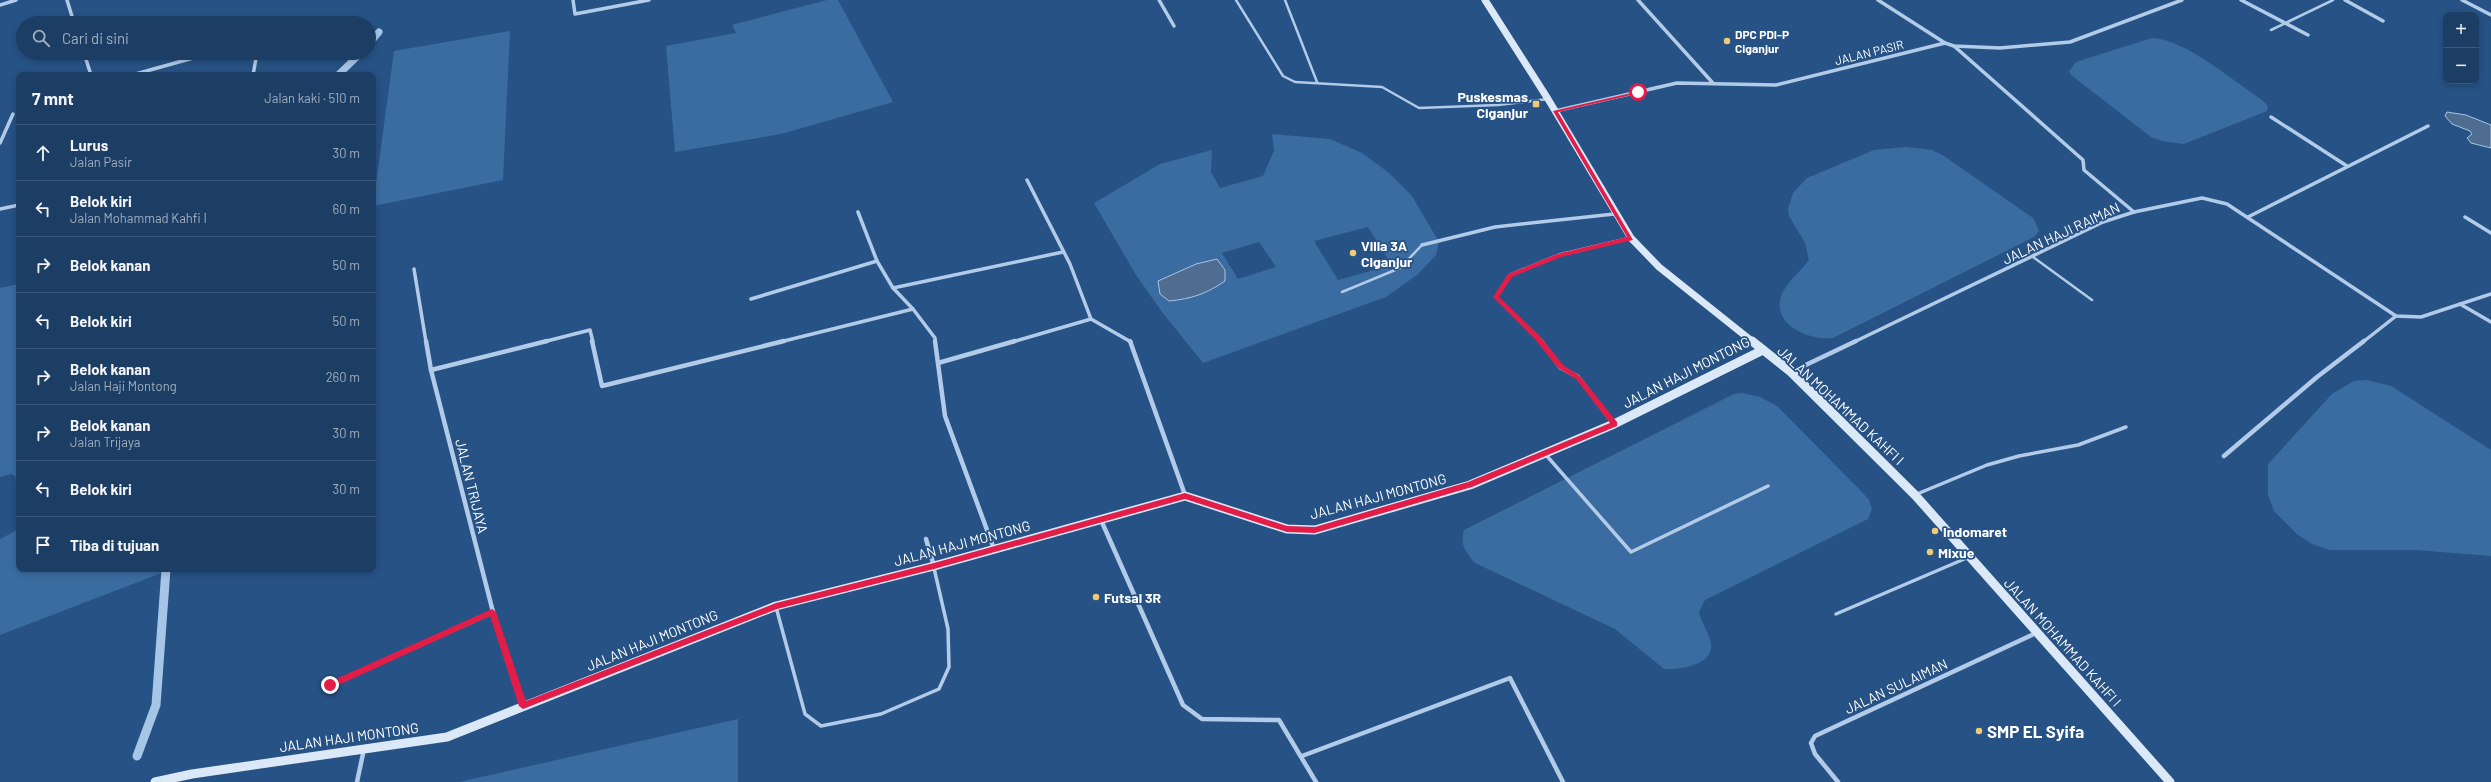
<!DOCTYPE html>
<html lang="id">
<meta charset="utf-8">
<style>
body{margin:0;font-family:Barlow,sans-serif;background:#2a496d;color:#f1f3f6}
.controls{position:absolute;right:12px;top:12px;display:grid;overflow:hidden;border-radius:8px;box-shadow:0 2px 6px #0003}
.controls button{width:36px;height:36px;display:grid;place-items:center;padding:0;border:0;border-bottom:1px solid #3b5778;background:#1d3e64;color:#f1f3f6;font:20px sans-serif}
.stop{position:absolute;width:12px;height:12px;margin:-9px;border:3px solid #e11d48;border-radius:50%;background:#fff}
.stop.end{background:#e11d48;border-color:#fff;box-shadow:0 1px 4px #0008}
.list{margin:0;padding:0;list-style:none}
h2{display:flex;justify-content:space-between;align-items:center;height:52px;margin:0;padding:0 16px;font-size:17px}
h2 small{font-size:13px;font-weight:400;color:#a0aebf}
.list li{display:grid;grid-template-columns:26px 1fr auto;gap:12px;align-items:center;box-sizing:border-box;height:56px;padding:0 16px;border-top:1px solid #3b5778}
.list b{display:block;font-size:15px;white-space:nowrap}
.list p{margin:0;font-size:13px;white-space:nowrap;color:#a0aebf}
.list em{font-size:13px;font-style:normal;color:#a0aebf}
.icon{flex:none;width:22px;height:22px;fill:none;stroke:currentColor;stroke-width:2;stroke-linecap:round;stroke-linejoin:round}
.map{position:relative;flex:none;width:2491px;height:782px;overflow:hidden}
.search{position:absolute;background:#1d3e64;box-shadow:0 2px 6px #0003;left:16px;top:16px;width:360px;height:44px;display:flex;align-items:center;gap:10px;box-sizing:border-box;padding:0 14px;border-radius:22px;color:#a0aebf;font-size:15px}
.panel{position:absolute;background:#1d3e64;box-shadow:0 2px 6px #0003;left:16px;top:72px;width:360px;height:500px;border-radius:8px}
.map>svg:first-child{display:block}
.green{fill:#3b6ca1;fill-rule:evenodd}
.water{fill:#4e6d90;stroke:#a6c6e8}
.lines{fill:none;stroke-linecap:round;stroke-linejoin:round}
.stream-far1{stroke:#a6c6e8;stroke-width:7}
.stream{stroke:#a6c6e8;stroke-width:9}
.lane-far1{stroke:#b1cbe8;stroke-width:2.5}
.lane{stroke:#b1cbe8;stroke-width:3.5}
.street-far1{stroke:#b1cbe8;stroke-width:3.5}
.street{stroke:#b1cbe8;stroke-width:4.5}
.secondary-far1{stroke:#dbe8f7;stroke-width:7}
.secondary{stroke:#dbe8f7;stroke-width:9}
.route{fill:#e11d48}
.poi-dot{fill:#f0ca77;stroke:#275285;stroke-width:1.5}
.labels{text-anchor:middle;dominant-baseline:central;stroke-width:3.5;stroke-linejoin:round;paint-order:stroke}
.far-poi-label{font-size:12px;font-weight:bold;fill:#fff;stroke:#275285;text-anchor:start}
.far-street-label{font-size:12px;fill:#fff;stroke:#275285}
.poi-label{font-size:14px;font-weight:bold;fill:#fff;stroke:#275285;text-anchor:start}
.street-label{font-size:14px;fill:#fff;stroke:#275285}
.near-poi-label{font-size:17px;font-weight:bold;fill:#fff;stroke:#275285;text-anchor:start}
</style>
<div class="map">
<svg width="2491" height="782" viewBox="0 0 2491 782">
<rect width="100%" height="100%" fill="#275285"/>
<g class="green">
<path d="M827,0H838L893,102L781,134L675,152L666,46L736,33L732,25Z"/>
<path d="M510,31L503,180L373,206L394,51Z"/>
<path d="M2152,38C2183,38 2235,82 2262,100L2268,106L2267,111L2184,144L2162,141L2151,137L2071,75L2069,71L2076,62Z"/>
<path d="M1272,134L1330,139L1362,153L1389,173L1412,196L1439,242L1436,255L1417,275L1386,297L1203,363L1162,312L1136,275L1094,203L1160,164L1212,150L1211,172L1220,188L1263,176L1274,151ZM1368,227L1392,265L1338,280L1314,241ZM1259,242L1276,267L1238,279L1222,253Z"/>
<path d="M1906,147L1932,150L1944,156L2033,218L2039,231L2034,237L1833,338C1810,341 1769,324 1782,294C1787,282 1801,271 1809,260L1805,243L1789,216L1788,209L1793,193L1807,178L1874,150Z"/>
<path d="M19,284V501L15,476L11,474L0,477V288Z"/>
<path d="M2367,380L2391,386L2491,450V556L2416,550H2330L2312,544L2298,535L2274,511L2268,495V464L2332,394L2354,381Z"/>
<path d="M1742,393L1760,397L1777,406L1862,492L1869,500L1872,509L1868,519L1705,600L1699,612C1701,623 1710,634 1711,644C1714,665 1679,670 1664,669L1615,629L1475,563C1465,551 1460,545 1464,530L1734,394Z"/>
<path d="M19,529V569H172L0,635V539Z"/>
<path d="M738,719V782H459Z"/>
</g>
<g class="water">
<path d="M2447,112L2466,115L2491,125V148L2471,143L2467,138L2472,134L2470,131L2452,124L2445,116Z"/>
<path d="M1217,259L1225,270V281C1206,294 1191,299 1169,301L1160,294L1158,281L1196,264Z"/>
</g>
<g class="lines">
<g class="stream-far1">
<path d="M369,44L379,32"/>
<path d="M338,75L361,53"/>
</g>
<path class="stream" d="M137,756L156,705L166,569"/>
<g class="lane-far1">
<path d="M1236,0L1283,76L1295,82L1382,87L1419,108L1498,105L1548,99"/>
<path d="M1285,0L1317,82"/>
<path d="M2271,30L2333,0"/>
<path d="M2033,257L2092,300"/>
<path d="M1342,292L1400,268L1422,245"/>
</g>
<g class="lane">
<path d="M1546,455L1631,552L1768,486"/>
<path d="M1917,494L1987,465L2019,456L2078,445L2126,427"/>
<path d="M776,607L805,714L821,726L881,714L939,689L949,667L948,629L934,568"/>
<path d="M1836,614L1969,557"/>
</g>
<g class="street-far1">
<path d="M67,0L74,23"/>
<path d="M573,0L575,14L649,0"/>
<path d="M1159,0L1174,26"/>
<path d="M1638,0L1712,82"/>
<path d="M1878,0L1945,43L1954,46L2000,48L2070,42L2182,0"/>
<path d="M2241,0L2308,35"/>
<path d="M2345,0L2383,21"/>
<path d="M2462,0L2491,15"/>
<path d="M0,5L16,0"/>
<path d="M1954,46L2083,160L2084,170L2134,212"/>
<path d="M84,53L91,75"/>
<path d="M132,75L211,53"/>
<path d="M253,75L257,53"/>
<path d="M1555,111L1677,83L1776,85L1945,43"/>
<path d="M2271,117L2347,166"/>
<path d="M0,143L13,114"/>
<path d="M1027,180L1070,264L1091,319L1131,342"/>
<path d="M0,209L19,205"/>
<path d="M858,212L877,261L893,288L913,309L935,338V342"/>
<path d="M2248,217L2428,126"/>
<path d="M2465,217L2491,233"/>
<path d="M1422,245L1495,227L1614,214"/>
<path d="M414,269L426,342"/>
<path d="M893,288L1063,252"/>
<path d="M751,299L877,261"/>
<path d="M2460,304L2491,322"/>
<path d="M543,342L590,330L593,342"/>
<path d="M780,342L913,309"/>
<path d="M1012,342L1091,319"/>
<path d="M1541,342L1496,297L1510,275L1559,255L1631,238"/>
<path d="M1854,342L2103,222L2134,212L2202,198L2227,204L2396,316L2421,317L2491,294"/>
<path d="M2363,342L2396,316"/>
</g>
<g class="street">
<path d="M426,341L431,370L493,612L523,706"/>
<path d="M592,341L602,386L784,341"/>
<path d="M935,341L945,416L994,549"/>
<path d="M1130,341L1185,495"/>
<path d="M1541,341L1560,367L1578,377L1614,424"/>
<path d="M938,363L1015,341"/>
<path d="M431,370L547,341"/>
<path d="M1791,372L1856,341"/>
<path d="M2224,456L2317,377L2364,341"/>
<path d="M1101,520L1183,705L1202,719L1279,720L1316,782"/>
<path d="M926,539L934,566"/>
<path d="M330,685L493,612"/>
<path d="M1302,756L1510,678L1563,782"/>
<path d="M357,782L364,749"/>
<path d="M1838,782L1815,754L1811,743L1815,736L2036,633"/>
</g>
<path class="secondary-far1" d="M1485,0L1548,99L1631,238L1659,267L1753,342"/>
<g class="secondary">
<path d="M1752,341L1791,372L1915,495L2170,782"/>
<path d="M155,782L192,774L447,737L776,606L934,566L1185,496L1287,529L1315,530L1470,485L1614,424L1763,350"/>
</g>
</g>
<path class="route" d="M1640,91V93L1558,112L1633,240L1561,257L1512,277L1499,297L1539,335L1563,365L1580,376L1617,422V426L1472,487L1315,533L1287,532L1185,499L934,569L777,609L523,709L519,706L490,616L332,688H327L326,685L327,683L492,609L496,612L526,701L776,603L934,563L1185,493L1287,526L1315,527L1468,482L1610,423L1576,379L1558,368L1534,338L1493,297L1508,274L1557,254L1627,237L1553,111Z"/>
<g class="poi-dot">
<circle cx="1727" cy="41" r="4"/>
<rect x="1532" y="100" width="8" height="8" rx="2"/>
<circle cx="1353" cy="253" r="4"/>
<circle cx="1935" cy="531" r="4"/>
<circle cx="1930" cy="552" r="4"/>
<circle cx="1096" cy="597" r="4"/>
<circle cx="1979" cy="731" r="4"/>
</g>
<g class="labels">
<g class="far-poi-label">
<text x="1735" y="34">DPC PDI-P<tspan x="1735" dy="14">Ciganjur</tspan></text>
</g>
<g class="far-street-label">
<text transform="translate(1869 52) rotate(-14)">JALAN PASIR</text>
</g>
<g class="poi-label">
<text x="1528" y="96" text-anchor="end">Puskesmas<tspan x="1528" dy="16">Ciganjur</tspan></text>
<text x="1361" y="245">Villa 3A<tspan x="1361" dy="16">Ciganjur</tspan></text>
<text x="1943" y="531">Indomaret</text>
<text x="1938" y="552">Mixue</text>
<text x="1104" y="597">Futsal 3R</text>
</g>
<g class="street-label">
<text transform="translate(2061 233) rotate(-25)">JALAN HAJI RAIMAN</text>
<text transform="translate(1686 372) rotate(-27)">JALAN HAJI MONTONG</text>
<text transform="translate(1841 405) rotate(43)">JALAN MOHAMMAD KAHFI I</text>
<text transform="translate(472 486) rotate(76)">JALAN TRIJAYA</text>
<text transform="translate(1378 496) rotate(-15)">JALAN HAJI MONTONG</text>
<text transform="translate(962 543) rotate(-15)">JALAN HAJI MONTONG</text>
<text transform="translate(652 640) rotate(-22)">JALAN HAJI MONTONG</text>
<text transform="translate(2063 642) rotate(48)">JALAN MOHAMMAD KAHFI I</text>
<text transform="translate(1896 686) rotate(-25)">JALAN SULAIMAN</text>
<text transform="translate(349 737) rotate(-8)">JALAN HAJI MONTONG</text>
</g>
<g class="near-poi-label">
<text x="1987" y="731">SMP EL Syifa</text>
</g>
</g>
</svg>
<div class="controls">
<button>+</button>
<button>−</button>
</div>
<div class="stop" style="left:1638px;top:92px"></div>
<div class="stop end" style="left:330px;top:685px"></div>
<div class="search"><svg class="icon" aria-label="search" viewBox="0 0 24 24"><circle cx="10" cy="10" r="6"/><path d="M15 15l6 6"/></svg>Cari di sini</div>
<section class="panel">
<h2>7 mnt<small>Jalan kaki · 510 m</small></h2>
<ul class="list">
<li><svg class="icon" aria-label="ahead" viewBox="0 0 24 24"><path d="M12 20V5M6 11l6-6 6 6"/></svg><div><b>Lurus</b><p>Jalan Pasir</p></div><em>30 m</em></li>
<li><svg class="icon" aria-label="left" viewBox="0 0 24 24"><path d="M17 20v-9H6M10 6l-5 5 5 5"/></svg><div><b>Belok kiri</b><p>Jalan Mohammad Kahfi I</p></div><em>60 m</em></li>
<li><svg class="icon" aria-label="right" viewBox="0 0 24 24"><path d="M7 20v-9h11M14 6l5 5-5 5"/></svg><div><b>Belok kanan</b></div><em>50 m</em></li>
<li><svg class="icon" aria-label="left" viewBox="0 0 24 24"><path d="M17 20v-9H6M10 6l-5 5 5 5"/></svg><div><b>Belok kiri</b></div><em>50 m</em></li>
<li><svg class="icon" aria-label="right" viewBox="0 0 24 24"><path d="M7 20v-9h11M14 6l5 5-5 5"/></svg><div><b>Belok kanan</b><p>Jalan Haji Montong</p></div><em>260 m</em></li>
<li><svg class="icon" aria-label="right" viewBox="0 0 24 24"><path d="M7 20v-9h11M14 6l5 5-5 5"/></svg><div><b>Belok kanan</b><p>Jalan Trijaya</p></div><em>30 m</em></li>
<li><svg class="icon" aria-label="left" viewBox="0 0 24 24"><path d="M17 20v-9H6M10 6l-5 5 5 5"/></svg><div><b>Belok kiri</b></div><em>30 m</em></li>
<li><svg class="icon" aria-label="arrive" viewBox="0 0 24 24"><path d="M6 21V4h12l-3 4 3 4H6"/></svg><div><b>Tiba di tujuan</b></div></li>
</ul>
</section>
</div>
